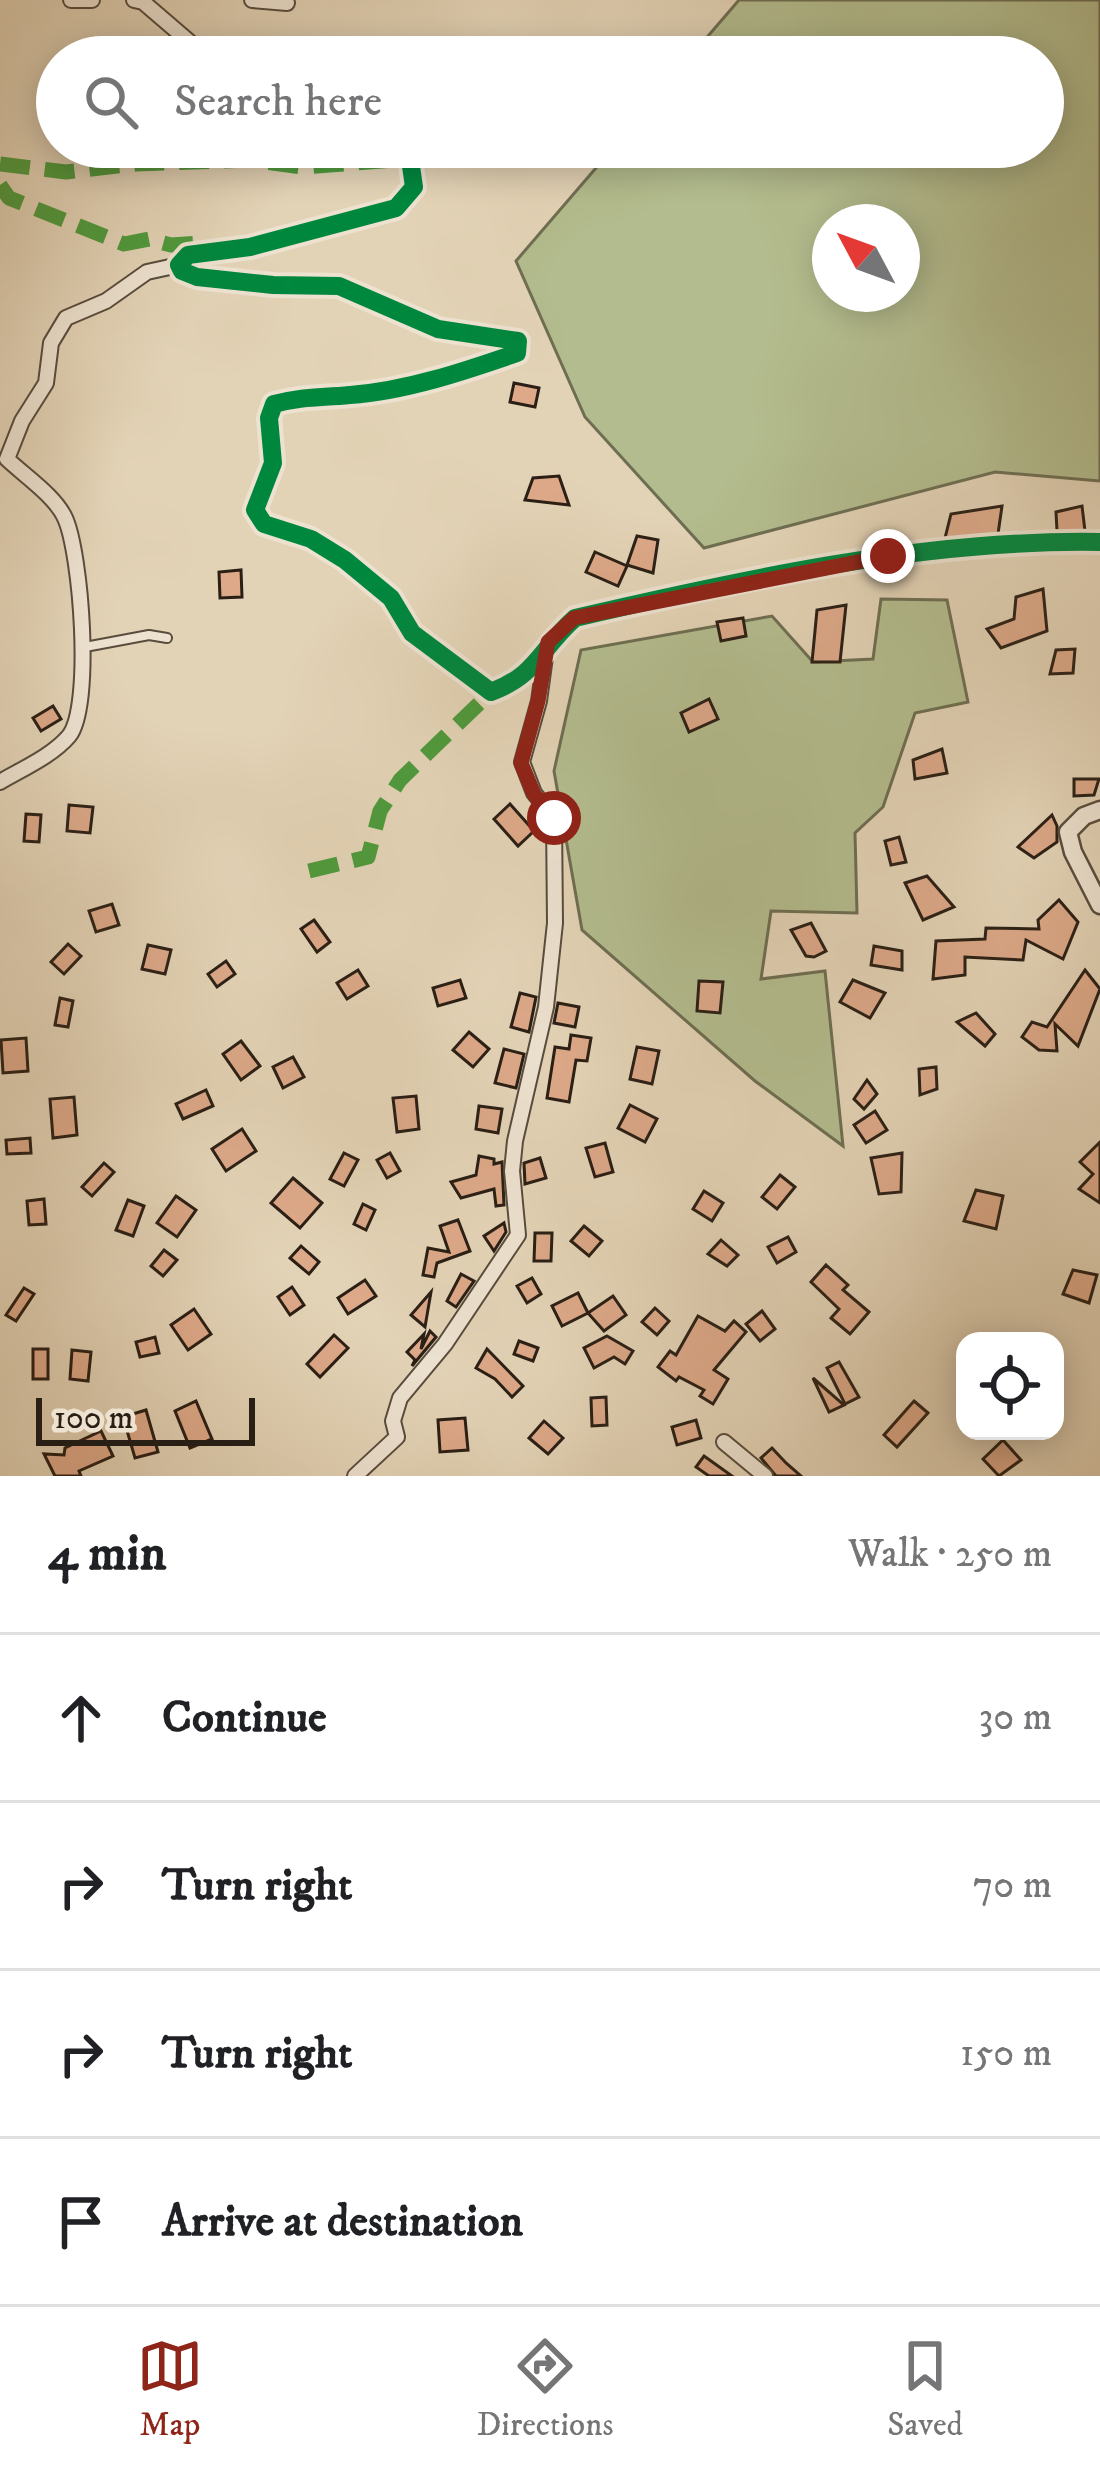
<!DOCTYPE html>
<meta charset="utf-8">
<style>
body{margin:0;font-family:"IM FELL DW Pica",serif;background:#f6f6f6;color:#202124}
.controls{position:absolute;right:36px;bottom:36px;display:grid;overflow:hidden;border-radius:24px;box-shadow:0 6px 30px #0003}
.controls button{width:108px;height:108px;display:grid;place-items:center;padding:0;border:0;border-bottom:3px solid #e0e0e0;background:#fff;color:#202124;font:60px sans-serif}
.compass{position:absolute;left:812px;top:204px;width:108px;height:108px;border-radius:50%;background:#fff;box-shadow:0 6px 30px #0003;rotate:311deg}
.scale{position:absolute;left:36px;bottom:30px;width:219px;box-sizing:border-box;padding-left:12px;border:6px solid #2a1f15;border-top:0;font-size:33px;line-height:42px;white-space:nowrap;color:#2a1f15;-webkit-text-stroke:9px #ede2d0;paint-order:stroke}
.stop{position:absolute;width:36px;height:36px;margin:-27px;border:9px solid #8f2418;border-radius:50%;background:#fff}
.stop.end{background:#8f2418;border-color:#fff;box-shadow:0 3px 12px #0008}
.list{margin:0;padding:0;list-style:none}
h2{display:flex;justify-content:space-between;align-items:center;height:156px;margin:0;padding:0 48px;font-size:51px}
h2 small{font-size:39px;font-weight:400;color:#757577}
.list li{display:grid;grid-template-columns:78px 1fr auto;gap:36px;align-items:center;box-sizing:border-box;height:168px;padding:0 48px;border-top:3px solid #e0e0e0}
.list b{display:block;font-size:45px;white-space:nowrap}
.list em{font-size:39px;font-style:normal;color:#757577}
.icon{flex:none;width:66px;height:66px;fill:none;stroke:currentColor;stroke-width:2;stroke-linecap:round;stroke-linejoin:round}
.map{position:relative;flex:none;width:1100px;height:1476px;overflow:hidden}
.search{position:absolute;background:#fff;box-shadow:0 6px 30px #0003;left:36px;right:36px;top:36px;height:132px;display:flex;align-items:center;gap:30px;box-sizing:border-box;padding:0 42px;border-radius:66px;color:#757577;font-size:45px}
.sheet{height:828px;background:#fff}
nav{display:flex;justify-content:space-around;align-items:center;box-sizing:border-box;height:168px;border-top:3px solid #e0e0e0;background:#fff;font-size:33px;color:#757577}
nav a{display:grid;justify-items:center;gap:6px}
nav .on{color:#8f2418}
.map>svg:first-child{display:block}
.green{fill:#b3bc8e;stroke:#6e6e52;stroke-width:3;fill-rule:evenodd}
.building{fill:#dda989;stroke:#2a1f15;stroke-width:3}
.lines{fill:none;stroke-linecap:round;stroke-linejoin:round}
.service-casing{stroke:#584c3d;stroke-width:12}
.minor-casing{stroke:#584c3d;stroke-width:18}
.tertiary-casing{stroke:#584c3d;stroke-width:21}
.service{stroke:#ede2d0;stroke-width:8}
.minor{stroke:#ede2d0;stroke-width:14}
.tertiary{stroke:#ede2d0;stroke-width:16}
.quiet{stroke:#4f9a3d;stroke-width:15;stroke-dasharray:30 15;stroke-linecap:butt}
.cycleway-casing{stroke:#ede2d0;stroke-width:26}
.cycleway{stroke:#00873e;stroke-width:18}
.route{stroke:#8f2418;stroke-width:15}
</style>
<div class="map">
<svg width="1100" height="1476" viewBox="0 0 1100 1476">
<rect width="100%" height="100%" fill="#e3d3b6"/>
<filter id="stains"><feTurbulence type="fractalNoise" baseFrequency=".00167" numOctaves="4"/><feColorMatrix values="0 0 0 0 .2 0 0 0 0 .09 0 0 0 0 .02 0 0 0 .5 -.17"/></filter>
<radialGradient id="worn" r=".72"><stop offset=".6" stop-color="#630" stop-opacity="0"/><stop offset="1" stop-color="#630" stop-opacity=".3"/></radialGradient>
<g class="green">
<path d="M739,0H1100V481L995,472L704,548L585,417L516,261L614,147H1043V57H690ZM830,222H902V294H830Z"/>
<path d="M881,599L947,600L968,702L915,713L883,807L855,833L857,913L771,911L761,979L825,971L843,1146L755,1081L582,930L554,771L581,650L772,616L813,662L873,659Z"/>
</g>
<g class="building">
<path d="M514,383L539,388L535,407L510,402Z"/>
<path d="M559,476L569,505L525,500L533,478Z"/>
<path d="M1002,506L998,534L945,538L951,514Z"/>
<path d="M1082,506L1085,531H1057L1056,512Z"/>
<path d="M637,536L658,540L653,573L627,565Z"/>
<path d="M595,552L627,566L618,586L586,572Z"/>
<path d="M241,570L242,597L220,598L219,572Z"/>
<path d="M1043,589L1047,631L1001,648L987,629L1014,619L1016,597Z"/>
<path d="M846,605L840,662H812L817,610Z"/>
<path d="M743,618L746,636L721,641L717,622Z"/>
<path d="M1075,649L1073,673L1050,674L1056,650Z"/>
<path d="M709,699L718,719L689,732L681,713Z"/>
<path d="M53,706L61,719L41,731L33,718Z"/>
<path d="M942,749L947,773L915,779L913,760Z"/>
<path d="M1074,779H1099L1094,795L1074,796Z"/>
<path d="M510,804L534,831L518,846L494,819Z"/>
<path d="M69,805L93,807L90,833L67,831Z"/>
<path d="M26,814L41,815L39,842L24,841Z"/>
<path d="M1052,815L1057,826V842L1034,858L1018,847Z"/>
<path d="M899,837L906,862L891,865L885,841Z"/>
<path d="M927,876L954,907L923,920L905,883Z"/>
<path d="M1059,900L1078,922L1063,959L1026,940L1023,960L965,957V975L933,979L936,941L985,939L986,928L1039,929L1038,920Z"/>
<path d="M112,904L119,925L96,932L89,911Z"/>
<path d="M314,920L330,942L317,952L301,929Z"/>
<path d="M811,923L826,951L814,957L806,956L791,930Z"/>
<path d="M68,944L81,956L64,974L51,962Z"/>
<path d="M148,945L171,950L165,974L142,969Z"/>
<path d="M874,946L902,951V970L871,965Z"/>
<path d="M226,961L235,974L217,987L208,974Z"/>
<path d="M358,970L368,986L347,999L337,983Z"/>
<path d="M1085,970L1100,989L1078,1046L1055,1024L1057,1051L1039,1050L1022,1037L1032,1022L1047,1027Z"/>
<path d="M460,980L466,998L438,1006L433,988Z"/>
<path d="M853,980L885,993L870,1018L840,1002Z"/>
<path d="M699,981L723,982L720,1013L697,1011Z"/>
<path d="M520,993L536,997L529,1032L511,1027Z"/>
<path d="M60,998L73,1001L68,1027L55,1025Z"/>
<path d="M558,1003L579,1007L575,1027L554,1023Z"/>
<path d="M976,1013L995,1034L985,1046L957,1022Z"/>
<path d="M469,1032L489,1049L473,1067L453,1050Z"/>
<path d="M571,1035L591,1038L587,1061L576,1060L569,1102L547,1098L555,1047L569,1049Z"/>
<path d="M26,1038L28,1071L3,1073L1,1040Z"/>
<path d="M241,1041L260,1066L241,1080L223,1054Z"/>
<path d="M637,1047L659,1051L652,1084L630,1079Z"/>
<path d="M504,1049L524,1054L516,1088L495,1083Z"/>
<path d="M293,1057L304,1077L283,1088L273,1067Z"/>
<path d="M936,1067L937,1089L920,1095L919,1069Z"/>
<path d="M867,1080L877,1094L864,1109L854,1099Z"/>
<path d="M206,1090L213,1106L183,1119L176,1104Z"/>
<path d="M416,1096L419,1129L397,1132L393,1098Z"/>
<path d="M74,1097L77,1135L53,1138L50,1099Z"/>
<path d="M630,1105L657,1119L645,1142L618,1128Z"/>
<path d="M479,1106L502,1109L498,1133L476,1129Z"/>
<path d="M875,1111L887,1130L866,1143L854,1125Z"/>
<path d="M242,1129L256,1151L226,1171L212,1149Z"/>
<path d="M30,1138L31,1153L7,1154L6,1140Z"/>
<path d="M1100,1142V1203L1079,1189L1093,1174L1080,1162Z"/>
<path d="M605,1143L613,1172L595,1177L586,1148Z"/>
<path d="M344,1153L358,1160L344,1186L330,1179Z"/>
<path d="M390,1153L400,1171L387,1178L377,1160Z"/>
<path d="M902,1153L901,1192L879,1194L871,1158Z"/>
<path d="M479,1156L494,1159V1164L502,1162L504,1205L496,1206L494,1189L461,1198L451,1182L476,1175Z"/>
<path d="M540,1158L546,1178L525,1184L524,1163Z"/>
<path d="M104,1163L114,1172L92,1196L82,1187Z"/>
<path d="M780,1175L795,1187L777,1209L762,1197Z"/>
<path d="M293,1178L322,1203L300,1228L271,1203Z"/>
<path d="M976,1190L1003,1196L996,1229L964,1221Z"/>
<path d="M704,1191L723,1203L712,1221L693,1209Z"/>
<path d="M176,1196L196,1210L177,1237L157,1223Z"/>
<path d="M44,1199L46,1224L29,1225L27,1201Z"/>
<path d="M128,1200L144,1206L133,1236L116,1230Z"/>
<path d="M363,1204L375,1210L366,1230L354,1224Z"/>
<path d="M458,1220L470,1251L437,1263L434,1277L423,1275L428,1248L449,1252L440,1226Z"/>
<path d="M504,1223L506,1232L494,1251L484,1236Z"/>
<path d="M584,1226L602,1241L589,1256L571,1241Z"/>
<path d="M535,1233H552L551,1261H534Z"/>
<path d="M788,1237L796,1252L777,1263L768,1247Z"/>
<path d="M721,1240L738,1255L727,1266L708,1254Z"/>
<path d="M301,1246L319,1262L309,1274L290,1258Z"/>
<path d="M164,1250L177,1260L163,1276L151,1266Z"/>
<path d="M826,1265L848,1285L843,1290L869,1312L850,1334L831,1318L839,1309L811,1282Z"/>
<path d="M1073,1270L1097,1275L1089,1303L1063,1294Z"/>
<path d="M461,1274L474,1281L456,1307L447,1301Z"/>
<path d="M532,1278L541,1294L527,1303L517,1286Z"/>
<path d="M365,1280L376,1296L348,1314L338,1298Z"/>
<path d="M292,1287L304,1305L290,1315L278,1297Z"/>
<path d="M24,1288L34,1294L16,1321L6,1315Z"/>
<path d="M431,1292L425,1327L411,1315Z"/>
<path d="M578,1293L588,1313L613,1296L626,1315L604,1331L588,1313L562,1326L552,1306Z"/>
<path d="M655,1308L669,1321L657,1335L642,1322Z"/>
<path d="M194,1309L211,1334L188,1350L171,1325Z"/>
<path d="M762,1311L775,1329L760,1341L746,1324Z"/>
<path d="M698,1316L725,1331L734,1321L746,1332L714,1370L728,1379L713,1404L700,1396L704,1390L679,1377L676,1381L658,1367L670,1351L676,1355Z"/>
<path d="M430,1331L436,1337L412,1366L415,1360L407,1352L424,1334L421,1349Z"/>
<path d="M334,1335L348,1348L320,1377L307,1364Z"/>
<path d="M607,1336L633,1351L625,1364L614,1357L594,1368L584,1348Z"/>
<path d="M155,1337L159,1353L140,1357L136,1342Z"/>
<path d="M519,1341L538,1348L533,1361L514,1354Z"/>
<rect x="33" y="1349" width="15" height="30"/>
<path d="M487,1349L523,1386L512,1397L495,1379L476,1368Z"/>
<path d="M72,1350L91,1352L88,1381L70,1379Z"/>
<path d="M839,1362L859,1397L845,1404L827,1368Z"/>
<path d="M813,1378L844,1405L829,1412Z"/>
<path d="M606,1397L607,1425L592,1426L591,1398Z"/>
<path d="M196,1401L212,1439L190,1448L175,1411Z"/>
<path d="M914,1401L928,1413L897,1447L884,1435Z"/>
<path d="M146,1410L158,1452L135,1458L123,1417Z"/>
<path d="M465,1418L468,1450L440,1452L438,1420Z"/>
<path d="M696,1420L701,1438L677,1445L672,1427Z"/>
<path d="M544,1421L563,1438L548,1454L529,1438Z"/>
<path d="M101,1431L113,1456L79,1471L81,1476H55L44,1454L64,1455L65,1448Z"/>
<path d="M1003,1440L1021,1460L999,1476L983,1459Z"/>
<path d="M772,1448L786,1463L801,1476H776L761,1458Z"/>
<path d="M704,1456L732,1476H709L696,1467Z"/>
</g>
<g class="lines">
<defs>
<path id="service" d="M85,647L149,635L167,638"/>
<g id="minor">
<path d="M71,0H92"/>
<path d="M134,0L143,2L207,57"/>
<path d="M252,0L287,3"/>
<path d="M392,147L410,159L414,187L396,208L250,247L188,255L179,265L182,271L197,277L273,285L339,286L438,329L518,341L517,353C465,371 406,391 350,395C319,398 306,396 274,404L269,418L273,463L255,510L264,524L311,539L345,560L391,598L412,633L491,692C537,675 540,649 575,618C743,579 926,539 1100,542"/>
<path d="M0,782C22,769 52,756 69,736C93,706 81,553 65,518C55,496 25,476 7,459L22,421L46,383L51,343L66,318L106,301L147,272L179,265"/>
<path d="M724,1442L765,1476"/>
<path d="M355,1476L397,1437L393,1421L400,1398L445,1344L518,1235L512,1171L515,1141L546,1007L555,923L554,818L534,793L522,762L539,701L545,657"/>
</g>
<path id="tertiary" d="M1100,810L1084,816L1068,832L1073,852L1100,905"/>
</defs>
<use href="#service" class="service-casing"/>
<use href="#minor" class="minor-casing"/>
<use href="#tertiary" class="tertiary-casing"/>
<use href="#service" class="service"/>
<use href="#minor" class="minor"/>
<use href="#tertiary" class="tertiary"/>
<g class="quiet">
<path d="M0,164L66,172L136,164L250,160L302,167L410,159"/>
<path d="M0,185L9,198L124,244L149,239L171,245L201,243"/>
<path d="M309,871L368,857L380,811L400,780L491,692"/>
</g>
<defs>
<path id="cycleway" d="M392,147L410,159L414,187L396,208L250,247L188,255L179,265L182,271L197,277L273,285L339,286L438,329L518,341L517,353C465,371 406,391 350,395C319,398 306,396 274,404L269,418L273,463L255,510L264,524L311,539L345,560L391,598L412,633L491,692C537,675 540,649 575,618C743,579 926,539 1100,542"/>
</defs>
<use href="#cycleway" class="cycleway-casing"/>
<use href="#cycleway" class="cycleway"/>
</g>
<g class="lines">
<path class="route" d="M554,818L534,794L521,763L538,701L548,642L574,618L888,556"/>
</g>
<rect width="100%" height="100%" filter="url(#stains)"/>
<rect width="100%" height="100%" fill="url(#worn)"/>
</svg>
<div class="controls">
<button><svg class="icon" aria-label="locate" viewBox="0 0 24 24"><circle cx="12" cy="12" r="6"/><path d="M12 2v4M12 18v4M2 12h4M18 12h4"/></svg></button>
</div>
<svg class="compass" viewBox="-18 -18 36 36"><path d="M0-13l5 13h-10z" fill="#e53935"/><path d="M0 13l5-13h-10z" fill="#757577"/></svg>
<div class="scale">100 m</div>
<div class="stop" style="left:554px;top:818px"></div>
<div class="stop end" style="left:888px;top:556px"></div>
<div class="search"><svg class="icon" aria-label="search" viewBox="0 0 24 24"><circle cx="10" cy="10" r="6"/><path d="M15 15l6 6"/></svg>Search here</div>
</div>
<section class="sheet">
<h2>4 min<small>Walk · 250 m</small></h2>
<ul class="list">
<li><svg class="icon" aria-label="ahead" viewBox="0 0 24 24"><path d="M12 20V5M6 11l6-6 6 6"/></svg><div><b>Continue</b></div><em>30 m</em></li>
<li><svg class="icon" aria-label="right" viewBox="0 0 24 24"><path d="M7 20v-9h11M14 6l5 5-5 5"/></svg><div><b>Turn right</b></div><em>70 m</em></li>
<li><svg class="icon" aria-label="right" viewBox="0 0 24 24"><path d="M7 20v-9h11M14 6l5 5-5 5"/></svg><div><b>Turn right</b></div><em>150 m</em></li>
<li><svg class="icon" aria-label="arrive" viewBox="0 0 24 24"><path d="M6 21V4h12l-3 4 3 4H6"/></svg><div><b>Arrive at destination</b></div></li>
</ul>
</section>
<nav>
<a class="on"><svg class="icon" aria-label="map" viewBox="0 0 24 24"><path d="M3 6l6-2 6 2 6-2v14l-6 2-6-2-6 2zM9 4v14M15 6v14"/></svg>Map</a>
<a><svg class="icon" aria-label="directions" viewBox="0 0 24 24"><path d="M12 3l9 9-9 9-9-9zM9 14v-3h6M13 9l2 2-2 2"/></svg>Directions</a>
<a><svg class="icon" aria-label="saved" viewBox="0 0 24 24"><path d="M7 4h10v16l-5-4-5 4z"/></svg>Saved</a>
</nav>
